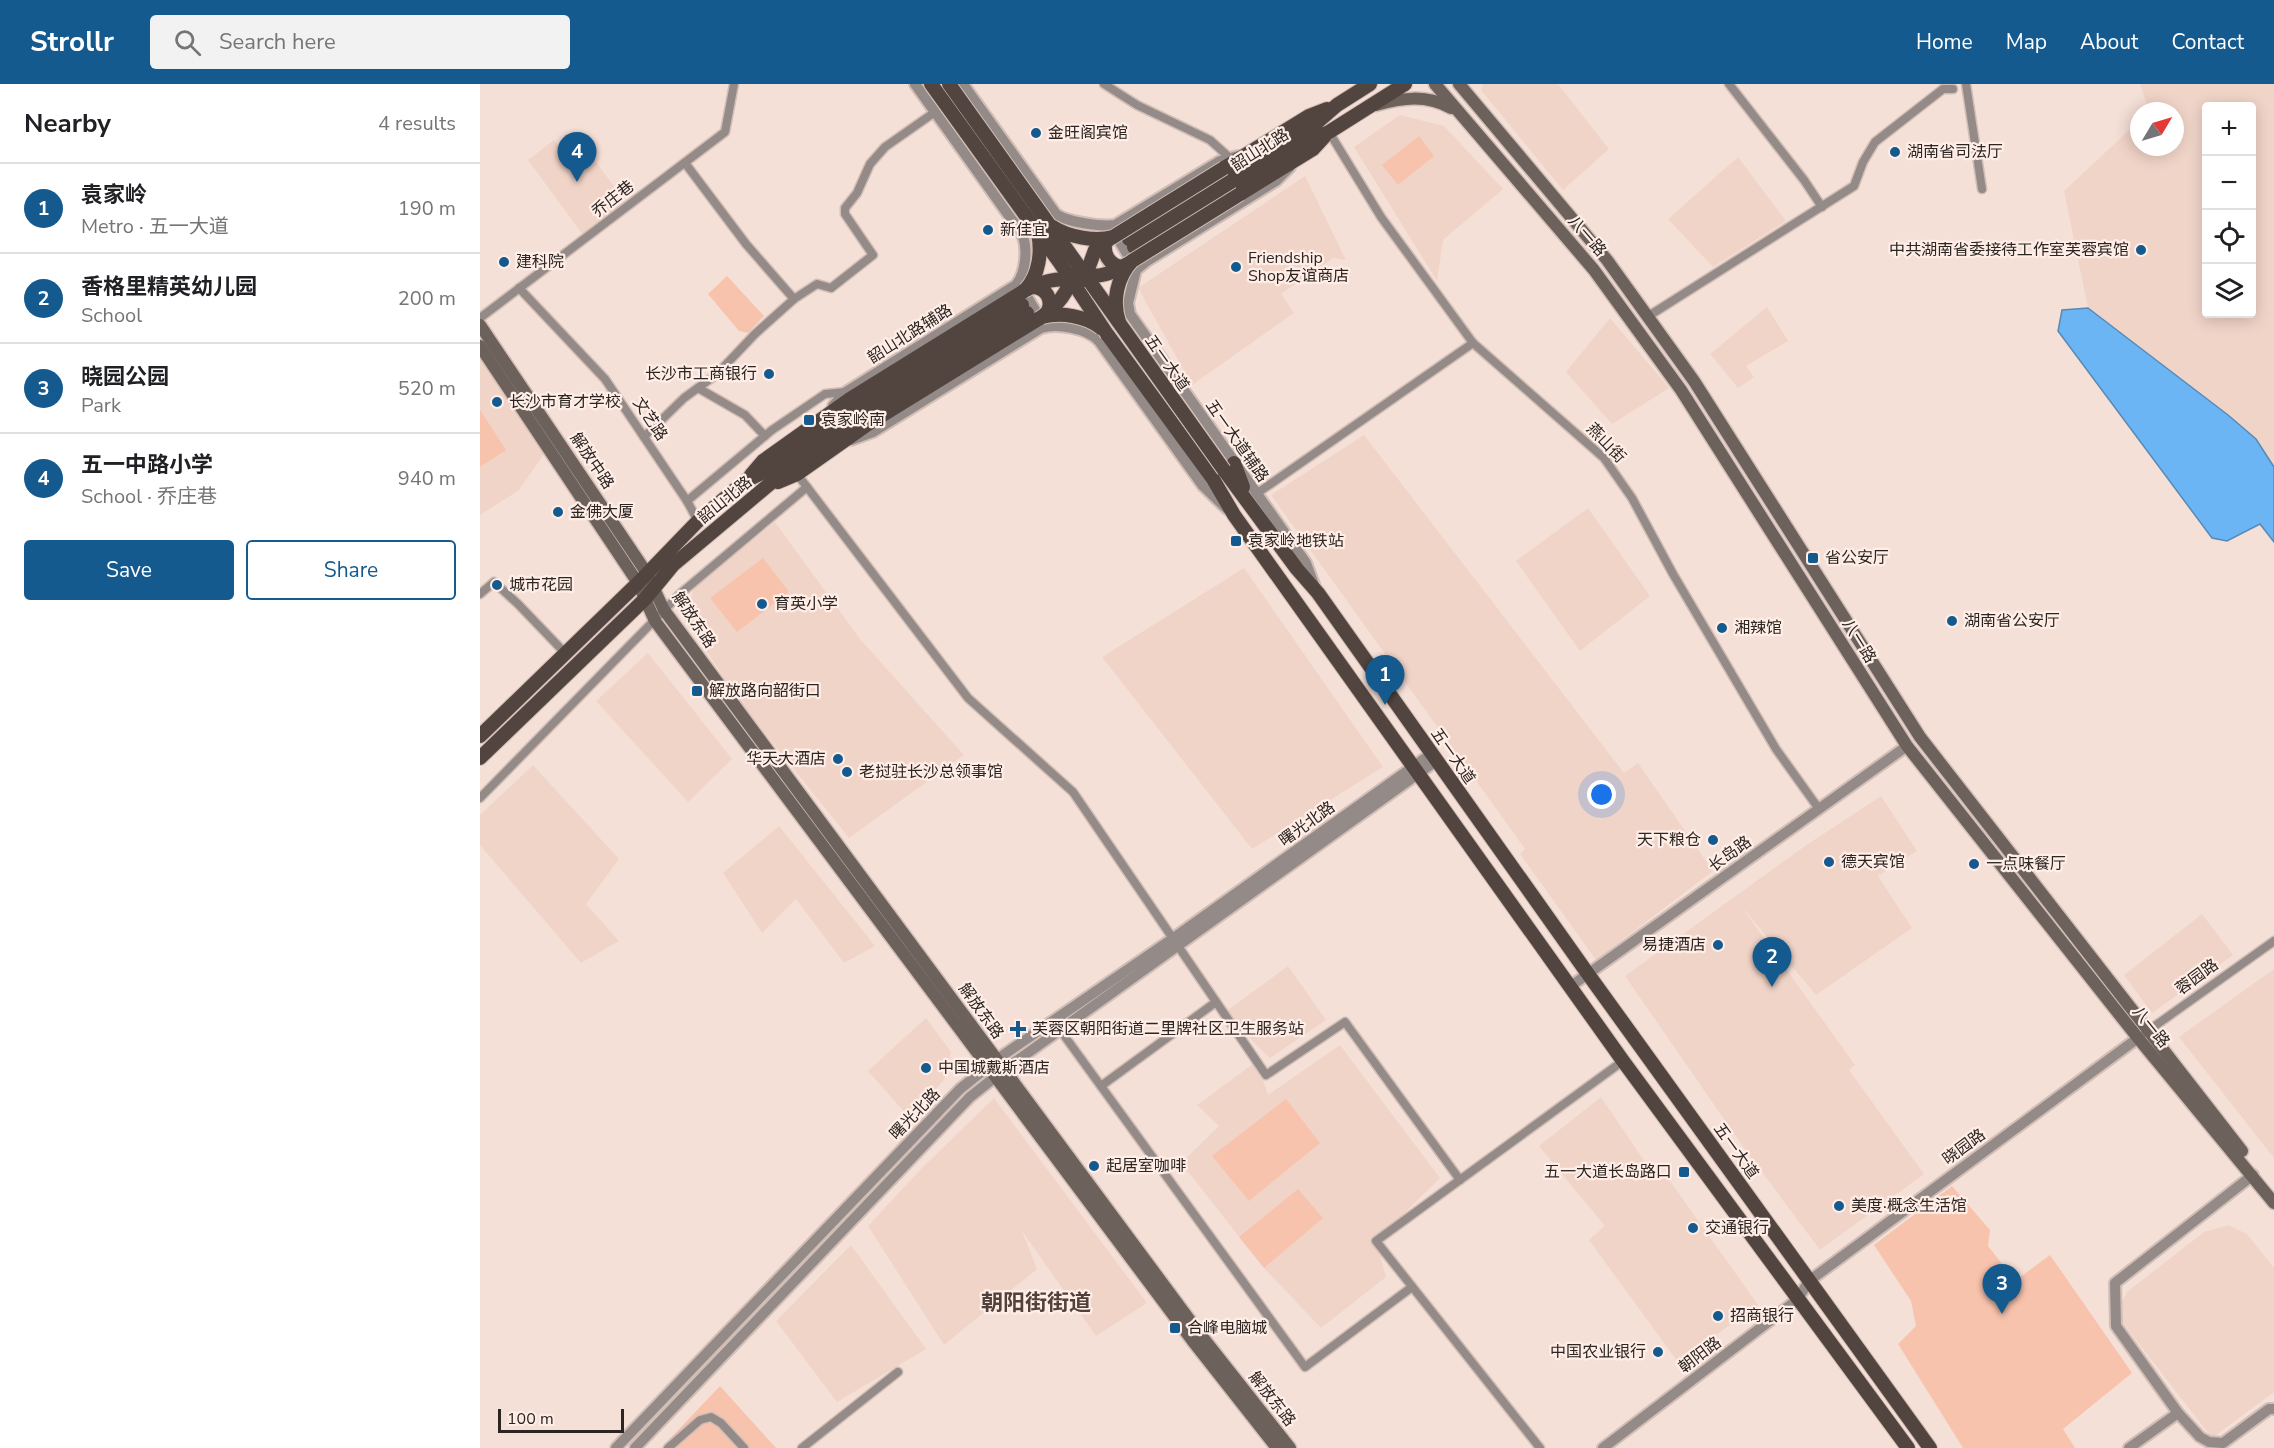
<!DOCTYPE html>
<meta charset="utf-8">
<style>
body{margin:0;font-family:"Nunito Sans","Noto Sans SC",sans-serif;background:#f2f2f2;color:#202124}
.controls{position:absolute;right:18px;top:18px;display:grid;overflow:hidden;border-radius:6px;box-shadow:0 3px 15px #0003}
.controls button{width:54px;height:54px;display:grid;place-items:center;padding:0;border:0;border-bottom:2px solid #e0e0e0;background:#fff;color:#202124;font:30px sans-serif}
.compass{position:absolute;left:1650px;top:18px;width:54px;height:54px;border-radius:50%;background:#fff;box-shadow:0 3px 15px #0003;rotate:52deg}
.scale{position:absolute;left:18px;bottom:15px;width:126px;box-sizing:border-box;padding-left:6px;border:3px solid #2c2521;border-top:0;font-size:16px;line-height:21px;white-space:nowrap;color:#2c2521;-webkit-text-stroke:4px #ffeee7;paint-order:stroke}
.you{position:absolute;left:1122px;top:711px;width:21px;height:21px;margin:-15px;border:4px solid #fff;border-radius:50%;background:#1a73e8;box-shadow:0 0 0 9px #1a73e833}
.badge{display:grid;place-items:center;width:39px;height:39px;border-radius:50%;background:#155a8f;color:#fff;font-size:20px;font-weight:700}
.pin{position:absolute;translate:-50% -50px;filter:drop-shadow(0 2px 3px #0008)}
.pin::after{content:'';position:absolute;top:32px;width:21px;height:18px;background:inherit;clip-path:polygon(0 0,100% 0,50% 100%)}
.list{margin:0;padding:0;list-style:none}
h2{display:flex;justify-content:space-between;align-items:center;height:78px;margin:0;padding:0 24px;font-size:26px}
h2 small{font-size:20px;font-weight:400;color:#757577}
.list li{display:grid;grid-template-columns:39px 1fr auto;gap:18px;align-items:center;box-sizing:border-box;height:90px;padding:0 24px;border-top:2px solid #e0e0e0}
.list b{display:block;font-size:22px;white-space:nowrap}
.list p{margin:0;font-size:20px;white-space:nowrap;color:#757577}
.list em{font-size:20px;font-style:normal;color:#757577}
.actions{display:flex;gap:12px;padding:18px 24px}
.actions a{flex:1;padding:14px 0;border:2px solid #155a8f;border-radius:6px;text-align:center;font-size:21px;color:#155a8f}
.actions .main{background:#155a8f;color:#fff}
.icon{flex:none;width:33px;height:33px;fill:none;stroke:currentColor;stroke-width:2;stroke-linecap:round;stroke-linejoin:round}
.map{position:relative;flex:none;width:1794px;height:1364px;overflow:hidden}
header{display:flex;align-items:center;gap:36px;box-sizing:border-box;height:84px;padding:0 30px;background:#155a8f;color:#fff}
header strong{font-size:28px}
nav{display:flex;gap:33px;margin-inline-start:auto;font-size:21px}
.search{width:420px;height:54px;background:#f2f2f2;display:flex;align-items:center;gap:15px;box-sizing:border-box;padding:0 21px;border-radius:6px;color:#757577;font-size:22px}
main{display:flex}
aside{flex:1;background:#fff}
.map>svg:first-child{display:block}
.built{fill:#f1d4c8;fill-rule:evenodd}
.green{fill:#f7c3ad}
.water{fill:#6bb5f5;stroke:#588ab5;stroke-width:1.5}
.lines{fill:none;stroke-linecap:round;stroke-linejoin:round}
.primary-tunnel{stroke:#cdbbb3;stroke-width:14;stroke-dasharray:14 7;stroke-linecap:butt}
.minor-casing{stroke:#d1beb6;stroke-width:11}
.tertiary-casing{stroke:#d1beb6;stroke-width:14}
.secondary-casing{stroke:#d1beb6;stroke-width:15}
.primary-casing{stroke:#d1beb6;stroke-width:16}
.minor{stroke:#948b88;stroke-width:8}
.tertiary{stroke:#948b88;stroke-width:10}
.secondary{stroke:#6d615c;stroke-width:12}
.primary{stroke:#52443e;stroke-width:14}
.primary-bridge-casing{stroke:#d1beb6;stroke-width:16;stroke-linecap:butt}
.primary-bridge{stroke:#52443e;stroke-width:14}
.poi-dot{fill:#155a8f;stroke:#ffeee7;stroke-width:2}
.labels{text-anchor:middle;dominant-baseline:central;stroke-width:4.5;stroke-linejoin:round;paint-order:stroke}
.poi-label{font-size:16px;fill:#2c2521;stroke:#ffeee7;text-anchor:start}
.street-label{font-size:16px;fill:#2c2521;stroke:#ffeee7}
.district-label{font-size:22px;font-weight:bold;fill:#52413a;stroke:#ffeee7}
</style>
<header>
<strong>Strollr</strong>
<div class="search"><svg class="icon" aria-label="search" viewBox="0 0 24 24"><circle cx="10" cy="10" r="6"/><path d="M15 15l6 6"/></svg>Search here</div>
<nav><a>Home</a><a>Map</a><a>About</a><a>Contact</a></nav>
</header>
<main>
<aside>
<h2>Nearby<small>4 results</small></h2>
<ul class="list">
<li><span class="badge">1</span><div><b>袁家岭</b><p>Metro · 五一大道</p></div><em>190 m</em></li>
<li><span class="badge">2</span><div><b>香格里精英幼儿园</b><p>School</p></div><em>200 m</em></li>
<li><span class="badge">3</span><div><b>晓园公园</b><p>Park</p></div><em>520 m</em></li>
<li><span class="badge">4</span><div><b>五一中路小学</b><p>School · 乔庄巷</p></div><em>940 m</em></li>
</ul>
<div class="actions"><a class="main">Save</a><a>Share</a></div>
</aside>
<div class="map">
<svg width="1794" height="1364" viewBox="0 0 1794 1364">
<rect width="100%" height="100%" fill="#f5e0d7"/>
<g class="built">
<path d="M1003,0H1078L1129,65L1083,106L1001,6Z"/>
<path d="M1660,0H1794V383L1776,355L1748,331L1608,224L1584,107L1659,37V63H1695V27H1669ZM1726,22H1772V230H1726Z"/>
<path d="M920,31L964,42L1023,105L963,156L957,197L874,63Z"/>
<path d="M99,50L104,56L107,55L110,59L105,63L146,119L103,151L48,76L74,56L80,64Z"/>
<path d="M1258,73L1306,137L1233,183L1188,135Z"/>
<path d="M825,92L866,176L853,174L801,210L814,229L712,301L658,204Z"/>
<path d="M1287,223L1308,257L1266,282L1274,293L1258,304L1230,270Z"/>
<path d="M1130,234L1189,304L1132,340L1086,288Z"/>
<path d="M0,270L67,366L38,407L0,431Z"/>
<path d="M884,351L1144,689L1158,679L1233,787L1116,876L1040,770L1045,765L791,411Z"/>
<path d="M1108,424L1170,512L1100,567L1036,477Z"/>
<path d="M295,438L380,555L484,671L369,754L264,623L205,536L214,503Z"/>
<path d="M764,484L903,683L772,765L622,573Z"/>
<path d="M168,569L252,675L208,718L116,617Z"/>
<path d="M53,681L139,775L106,820L139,857L101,879L0,761V731Z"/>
<path d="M1401,712L1437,767L1398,792L1432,844L1336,911L1261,822L1375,981L1369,986L1444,1090L1340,1166L1264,1064L1145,892L1325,762Z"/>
<path d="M299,742L395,862L364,879L316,815L282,849L243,789Z"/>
<path d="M1722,830L1753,871L1672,929L1644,891Z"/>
<path d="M808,882L846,936L790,974L744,929Z"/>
<path d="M1794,885V1074L1699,953Z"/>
<path d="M446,934L471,968L464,996L429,1033L388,987Z"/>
<path d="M860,961L960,1094L896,1157L906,1193L841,1244L784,1184L701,1079L739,1042L717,1021L777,977L788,1011Z"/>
<path d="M1121,1013L1177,1096L1185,1090L1278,1221L1198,1278L1109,1156L1125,1142L1059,1062Z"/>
<path d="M514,1014L667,1219L616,1252L542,1147L557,1185L464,1261L388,1142L441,1085Z"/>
<path d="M1748,1141L1767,1150L1794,1184V1308L1732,1354L1642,1238L1639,1224L1647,1208L1724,1148Z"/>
<path d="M371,1161L446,1265L357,1318L296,1237Z"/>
</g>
<g class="green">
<path d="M939,52L954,72L918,101L902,81Z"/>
<path d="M247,192L284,232L268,249L259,247L228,210Z"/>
<path d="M0,326L26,366L0,383Z"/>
<path d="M283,474L309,508L257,548L230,514Z"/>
<path d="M806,1015L840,1059L769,1117L732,1072Z"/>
<path d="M1472,1102L1510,1146L1508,1162L1530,1190L1539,1194L1570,1171L1652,1289L1583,1345L1595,1364H1483L1418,1260L1436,1242L1431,1217L1394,1161Z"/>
<path d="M818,1105L843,1134L784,1184L759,1153Z"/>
<path d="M240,1302L296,1364H181Z"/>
</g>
<path class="water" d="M1608,224L1748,331L1776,355L1794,383V458L1780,440L1747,457L1732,454L1578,247L1582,226Z"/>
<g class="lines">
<path class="primary-tunnel" d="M605,193L654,163"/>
<defs>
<g id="minor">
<path d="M624,0L657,21L730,56L750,74"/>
<path d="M1249,0L1324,96L1342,123"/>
<path d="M1486,0L1502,105"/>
<path d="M849,48L901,133L993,259L1124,374L1152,414L1193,490L1296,665L1339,725"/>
<path d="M39,204L125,295L207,417L218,437"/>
<path d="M314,215L337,200L351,204L393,171L365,130V124L377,109L390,80L405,63L455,28"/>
<path d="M1167,233L1374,102L1383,78L1395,58L1463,5H1473"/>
<path d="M0,234L245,48L254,0"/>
<path d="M218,304L265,331L285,352"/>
<path d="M164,353L204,314L237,290L275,250L314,215L266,160L205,79"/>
<path d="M317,390L488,614L593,708L786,991L865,938L980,1096"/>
<path d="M776,410L993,259"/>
<path d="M207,417L292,346L345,310L366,308"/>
<path d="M0,510L14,498L38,520L86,570"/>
<path d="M0,714L201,509L327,403"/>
<path d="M578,943L825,1283L932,1203"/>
<path d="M1665,949L1794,857"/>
<path d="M621,1002L736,918"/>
<path d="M188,1364L220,1336L231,1333L241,1339L264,1364"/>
<path d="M322,1364L418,1288"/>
<path d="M1060,1364L896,1157L1143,977"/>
</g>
<g id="tertiary">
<path d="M483,0L576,130C586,138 622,143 635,141L740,77L758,72"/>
<path d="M632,145L655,183"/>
<path d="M656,186L648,219L650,230L826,479L835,503"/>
<path d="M656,186L667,177L796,97L810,83"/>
<path d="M540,201L563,239"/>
<path d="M353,322L366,308L536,201C546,189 548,164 542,150L435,0"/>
<path d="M371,356L393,348L561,244C577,239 607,244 619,257L723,402L747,425"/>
<path d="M1091,902L1427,662"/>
<path d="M1773,1091L1635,1199L1636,1242L1698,1329L1720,1353L1729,1358L1743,1359L1789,1325H1794"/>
<path d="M136,1364L480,1005L516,976L692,855L951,670"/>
<path d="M155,1364L490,1013L524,986L956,677"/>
<path d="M1123,1364L1317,1216L1329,1197L1658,954"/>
<path d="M1649,1364L1698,1329"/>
</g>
<g id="secondary">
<path d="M955,0L1114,186L1201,306L1427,662L1658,954L1794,1119"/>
<path d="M979,0L1127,176L1214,297L1440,653L1762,1067"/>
<path d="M896,21C922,14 946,10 971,24"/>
<path d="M0,241L166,488L184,526L720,1250L810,1364"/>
<path d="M0,262L158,499L175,537L712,1256L797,1364"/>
</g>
<g id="primary">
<path d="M744,84L829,32L847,25"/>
<path d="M760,110L833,65L844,53"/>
<path d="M649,155L834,41L857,21L890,0"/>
<path d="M654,163L828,56L849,48L925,0"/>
<path d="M627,250L733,395L754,431L1143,977L1428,1364"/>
<path d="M754,379L763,403"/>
<path d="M744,386L817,485L838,509L1108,890L1450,1364"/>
<path d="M271,391L283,377L370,315L544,207"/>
<path d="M298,398L317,390L388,340L560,234"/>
<path d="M0,652L158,499L218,437L265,397L288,386L377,323L542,221"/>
<path d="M0,674L165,515L193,481L311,382L411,313L547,229"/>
</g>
</defs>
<use href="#minor" class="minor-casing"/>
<use href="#tertiary" class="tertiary-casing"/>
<use href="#secondary" class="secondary-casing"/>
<use href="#primary" class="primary-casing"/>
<use href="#minor" class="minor"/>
<use href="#tertiary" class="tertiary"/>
<use href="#secondary" class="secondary"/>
<use href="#primary" class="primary"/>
<defs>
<g id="primary-bridge">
<path d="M451,0L580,179L627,250"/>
<path d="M469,0L744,386"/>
<path d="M573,143C588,153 616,158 633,153L744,84"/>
<path d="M626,157C622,169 629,181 642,183"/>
<path d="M600,190C621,195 631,189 649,179"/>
<path d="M604,196L615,166L631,154"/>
<path d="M552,203C566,203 574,216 567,229"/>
<path d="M546,205C559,191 562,168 558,149"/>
<path d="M544,207C563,197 576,193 597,197"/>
<path d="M562,233C581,228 606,232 621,244"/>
<path d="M560,234C576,223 588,210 592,191"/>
<path d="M639,238C632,217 637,193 652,177L760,110"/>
</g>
</defs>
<use href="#primary-bridge" class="primary-bridge-casing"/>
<use href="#primary-bridge" class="primary-bridge"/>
</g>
<g class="poi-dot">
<circle cx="556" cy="49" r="6"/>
<circle cx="1415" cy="68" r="6"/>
<circle cx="508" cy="146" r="6"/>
<circle cx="1661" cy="166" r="6"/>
<circle cx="24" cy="178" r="6"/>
<circle cx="756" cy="183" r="6"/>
<circle cx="289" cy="290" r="6"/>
<circle cx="17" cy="318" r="6"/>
<rect x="323" y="330" width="12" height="12" rx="3"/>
<circle cx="78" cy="428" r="6"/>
<rect x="750" y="451" width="12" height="12" rx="3"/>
<rect x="1327" y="468" width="12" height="12" rx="3"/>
<circle cx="17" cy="501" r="6"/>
<circle cx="282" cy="520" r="6"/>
<circle cx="1472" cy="537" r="6"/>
<circle cx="1242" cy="544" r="6"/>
<rect x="211" y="601" width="12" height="12" rx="3"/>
<circle cx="358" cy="675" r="6"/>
<circle cx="367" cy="688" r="6"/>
<circle cx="1233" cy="756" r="6"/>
<circle cx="1349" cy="778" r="6"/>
<circle cx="1494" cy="780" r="6"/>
<circle cx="1238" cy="861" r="6"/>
<path d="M535 936h6v6h6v6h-6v6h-6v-6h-6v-6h6z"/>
<circle cx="446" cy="984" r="6"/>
<circle cx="614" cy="1082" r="6"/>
<rect x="1198" y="1082" width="12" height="12" rx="3"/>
<circle cx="1359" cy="1122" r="6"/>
<circle cx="1213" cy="1144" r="6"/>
<circle cx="1238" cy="1232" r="6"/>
<rect x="689" y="1238" width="12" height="12" rx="3"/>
<circle cx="1178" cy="1268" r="6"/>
</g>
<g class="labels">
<g class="poi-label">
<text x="568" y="49">金旺阁宾馆</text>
<text x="1427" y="68">湖南省司法厅</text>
<text x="520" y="146">新佳宜</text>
<text x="1649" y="166" text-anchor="end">中共湖南省委接待工作室芙蓉宾馆</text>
<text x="768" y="174">Friendship<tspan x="768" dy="18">Shop友谊商店</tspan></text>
<text x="36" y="178">建科院</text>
<text x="277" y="290" text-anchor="end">长沙市工商银行</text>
<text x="29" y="318">长沙市育才学校</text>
<text x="341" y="336">袁家岭南</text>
<text x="90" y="428">金佛大厦</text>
<text x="768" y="457">袁家岭地铁站</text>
<text x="1345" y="474">省公安厅</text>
<text x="29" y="501">城市花园</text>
<text x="294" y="520">育英小学</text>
<text x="1484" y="537">湖南省公安厅</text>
<text x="1254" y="544">湘辣馆</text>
<text x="229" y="607">解放路向韶街口</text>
<text x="346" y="675" text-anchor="end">华天大酒店</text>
<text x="379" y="688">老挝驻长沙总领事馆</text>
<text x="1221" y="756" text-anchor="end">天下粮仓</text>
<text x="1361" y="778">德天宾馆</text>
<text x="1506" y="780">一点味餐厅</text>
<text x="1226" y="861" text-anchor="end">易捷酒店</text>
<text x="552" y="945">芙蓉区朝阳街道二里牌社区卫生服务站</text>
<text x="458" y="984">中国城戴斯酒店</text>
<text x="626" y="1082">起居室咖啡</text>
<text x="1192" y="1088" text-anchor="end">五一大道长岛路口</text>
<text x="1371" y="1122">美度·概念生活馆</text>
<text x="1225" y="1144">交通银行</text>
<text x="1250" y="1232">招商银行</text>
<text x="707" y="1244">合峰电脑城</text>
<text x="1166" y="1268" text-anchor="end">中国农业银行</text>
</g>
<g class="street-label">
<text transform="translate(780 66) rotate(-32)">韶山北路</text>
<text transform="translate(133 115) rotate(-38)">乔庄巷</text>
<text transform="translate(1107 152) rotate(49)">八一路</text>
<text transform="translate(430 250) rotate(-32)">韶山北路辅路</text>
<text transform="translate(687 279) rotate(55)">五一大道</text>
<text transform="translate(170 335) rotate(56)">文艺路</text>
<text transform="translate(757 357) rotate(55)">五一大道辅路</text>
<text transform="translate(1126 359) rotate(46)">燕山街</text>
<text transform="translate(112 377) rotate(56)">解放中路</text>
<text transform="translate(245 416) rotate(-39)">韶山北路</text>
<text transform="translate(214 536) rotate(56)">解放东路</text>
<text transform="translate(1379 557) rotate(58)">八一路</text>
<text transform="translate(973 672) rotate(55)">五一大道</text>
<text transform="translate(827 740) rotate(-36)">曙光北路</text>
<text transform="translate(1250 770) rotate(-36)">长岛路</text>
<text transform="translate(1717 893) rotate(-36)">蓉园路</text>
<text transform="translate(501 927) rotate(54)">解放东路</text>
<text transform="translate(1671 943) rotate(51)">八一路</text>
<text transform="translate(435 1030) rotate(-46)">曙光北路</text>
<text transform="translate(1484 1063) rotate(-36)">晓园路</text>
<text transform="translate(1256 1067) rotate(54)">五一大道</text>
<text transform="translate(1220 1271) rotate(-37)">朝阳路</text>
<text transform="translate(792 1315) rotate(52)">解放东路</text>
</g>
<g class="district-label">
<text x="556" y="1219">朝阳街街道</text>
</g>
</g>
</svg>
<div class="controls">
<button>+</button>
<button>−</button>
<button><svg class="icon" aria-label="locate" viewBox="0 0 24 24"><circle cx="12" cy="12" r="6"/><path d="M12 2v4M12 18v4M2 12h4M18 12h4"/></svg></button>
<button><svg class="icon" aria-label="layers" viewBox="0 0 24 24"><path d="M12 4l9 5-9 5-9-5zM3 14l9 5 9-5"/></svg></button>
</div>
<svg class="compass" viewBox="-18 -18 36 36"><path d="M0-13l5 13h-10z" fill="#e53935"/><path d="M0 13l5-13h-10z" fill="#757577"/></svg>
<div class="scale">100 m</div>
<div class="you"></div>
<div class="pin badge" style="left:905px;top:621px">1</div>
<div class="pin badge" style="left:1292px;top:903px">2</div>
<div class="pin badge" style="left:1522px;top:1230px">3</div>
<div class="pin badge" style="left:97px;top:98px">4</div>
</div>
</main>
